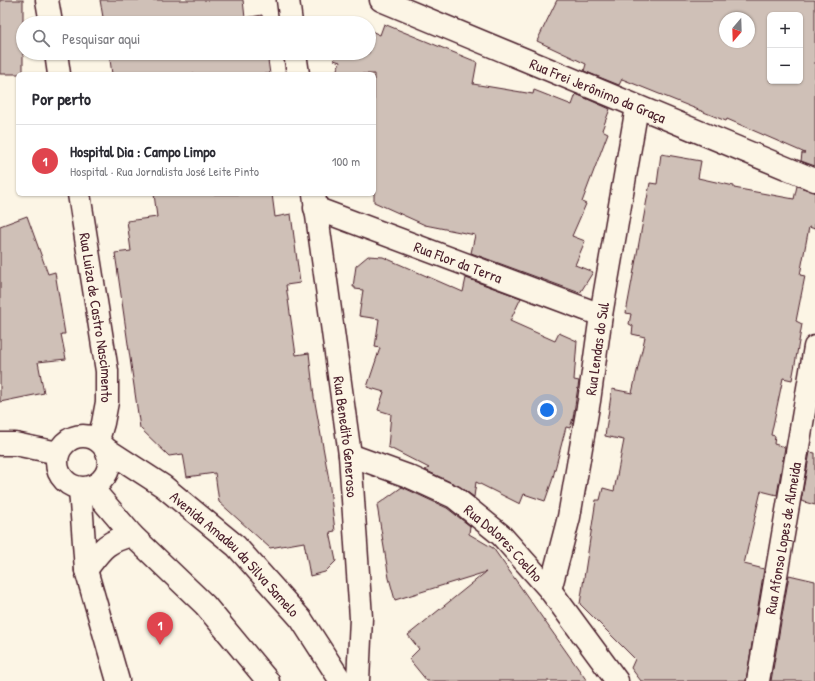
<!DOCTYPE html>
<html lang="pt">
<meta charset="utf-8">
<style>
body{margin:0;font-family:"Patrick Hand",sans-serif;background:#f7f7f7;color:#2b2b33}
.controls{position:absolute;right:12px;top:12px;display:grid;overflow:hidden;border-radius:6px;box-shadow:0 1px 3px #0004}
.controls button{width:36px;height:36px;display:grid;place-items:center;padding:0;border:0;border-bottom:1px solid #e1e1e2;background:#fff;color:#2b2b33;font:20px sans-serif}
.compass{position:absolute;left:719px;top:12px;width:36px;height:36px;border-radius:50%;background:#fff;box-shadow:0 1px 3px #0004;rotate:199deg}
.you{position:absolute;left:547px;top:410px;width:14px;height:14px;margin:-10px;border:3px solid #fff;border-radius:50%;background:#1a73e8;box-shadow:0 0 0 6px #1a73e833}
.badge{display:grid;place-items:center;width:26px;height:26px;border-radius:50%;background:#c8321e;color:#fff;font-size:13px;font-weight:700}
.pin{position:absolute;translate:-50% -33px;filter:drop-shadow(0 1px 2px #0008)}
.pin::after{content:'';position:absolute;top:21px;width:14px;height:12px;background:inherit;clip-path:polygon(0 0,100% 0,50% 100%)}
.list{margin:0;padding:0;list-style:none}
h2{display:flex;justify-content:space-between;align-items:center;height:52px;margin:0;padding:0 16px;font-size:17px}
h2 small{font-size:13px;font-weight:400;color:#7c7c81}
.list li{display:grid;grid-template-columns:26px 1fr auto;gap:12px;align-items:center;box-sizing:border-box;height:72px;padding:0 16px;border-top:1px solid #e1e1e2}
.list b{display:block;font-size:15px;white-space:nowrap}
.list p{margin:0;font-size:13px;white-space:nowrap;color:#7c7c81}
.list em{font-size:13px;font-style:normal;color:#7c7c81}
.icon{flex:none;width:22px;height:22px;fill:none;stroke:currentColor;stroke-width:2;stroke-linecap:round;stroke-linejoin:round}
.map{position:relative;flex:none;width:815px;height:681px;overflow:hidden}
.search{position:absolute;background:#fff;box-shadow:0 1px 3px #0004;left:16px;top:16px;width:360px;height:44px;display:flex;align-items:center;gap:10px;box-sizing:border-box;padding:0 14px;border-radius:22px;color:#7c7c81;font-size:15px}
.panel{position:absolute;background:#fff;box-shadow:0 1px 3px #0004;left:16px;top:72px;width:360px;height:124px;border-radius:6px}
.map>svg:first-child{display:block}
.building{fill:#cfc0b7;stroke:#4a1f2b;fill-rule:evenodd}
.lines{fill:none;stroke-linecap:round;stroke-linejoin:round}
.street-casing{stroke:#4a1f2b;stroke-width:25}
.secondary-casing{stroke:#4a1f2b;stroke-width:25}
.street{stroke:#fcf5e5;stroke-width:22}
.secondary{stroke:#fcf5e5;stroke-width:22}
.labels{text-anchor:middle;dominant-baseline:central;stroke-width:3.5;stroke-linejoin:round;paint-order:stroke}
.street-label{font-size:15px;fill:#4a1f2b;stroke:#fcf5e5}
</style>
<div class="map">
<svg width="815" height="681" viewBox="0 0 815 681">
<rect width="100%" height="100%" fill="#fcf5e5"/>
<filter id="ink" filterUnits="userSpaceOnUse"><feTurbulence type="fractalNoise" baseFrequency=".025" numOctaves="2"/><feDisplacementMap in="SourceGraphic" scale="8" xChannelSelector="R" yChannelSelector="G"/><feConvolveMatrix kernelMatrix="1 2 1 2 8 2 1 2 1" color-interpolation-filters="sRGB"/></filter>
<g filter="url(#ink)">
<g class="building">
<rect x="0" y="0" width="23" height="74"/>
<path d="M100,0H243L245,18L262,15L263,23H104Z"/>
<path d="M557,0H815V166L801,161L802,153H805L727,119L726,121L622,79L619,85L584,71L586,64L537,41ZM770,15H800V81H770ZM725,18H749V42H725Z"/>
<path d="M384,24L477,62L473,84L533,94L534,90L572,105L576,94L610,109L602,130L608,133L582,202L586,204L572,236L585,241L575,265L593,272L580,293L471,253L475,235L425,225L374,202V74H335L340,62L334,60L337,53H369V30L380,35Z"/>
<path d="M109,53H267L270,74H112Z"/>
<path d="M661,154L701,161L698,178L734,186V188L794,199L797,186L815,192V229L809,227L800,275L805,276L796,321L802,324L797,353L792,380L783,378L771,435L775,436L774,444L785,447L777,495L761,491L744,564L764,569L746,681H641L631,668L635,659L580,604L596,500H600L603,488L614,491L624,440L605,436L612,389L632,393L645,337L632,334L633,326L629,324L631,314L626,313L650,183L657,184Z"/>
<path d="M154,194H272L275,217L291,214L300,283L286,285L296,355L309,353L314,397L329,480L335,531L330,532L336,561L325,572L310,576L304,542L270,548L219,502L215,473L187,477L183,454L169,456L140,428L115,253L131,251L127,221L157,217Z"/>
<path d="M27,216L48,274L55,272L65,334H61L66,359L38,362L44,393L0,402V226Z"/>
<path d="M368,256L383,257L463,292L466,278L521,298L510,321L555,341L559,333L577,341L574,380L579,381L573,418L570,428L566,427L552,481L545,501L524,494L520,504L476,482L474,497L459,486L425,470L429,468L388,447L391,414L378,410L384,392L367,387L380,348L375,347L379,319L359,316L363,290L355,289V287H353L356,266Z"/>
<path d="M810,452L815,453V505L801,501Z"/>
<path d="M402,487L447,508L470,526L469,534L493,548L587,681H427L409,659L419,649L408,635L486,572L395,600L389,578L377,505Z"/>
<path d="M789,575L815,581V681H771Z"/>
</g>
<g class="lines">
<defs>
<g id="street">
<path d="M288,0L291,23"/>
<path id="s1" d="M381,0L815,180"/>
<path d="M295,53L298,74"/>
<path id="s2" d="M314,194L350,455L361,618L358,681"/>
<path id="s3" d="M315,208L601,315"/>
<path d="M0,444H15L58,453"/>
<path id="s4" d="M350,455L408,476L454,497L501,535L550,590L617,681"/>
<path d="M80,489L86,570L118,681"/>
<path id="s5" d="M550,590L569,517L589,401L601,315L637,107"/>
<path id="s6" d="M758,681L815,347"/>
</g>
<g id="secondary">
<path d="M47,0L51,23"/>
<path d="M56,53L59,74"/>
<path id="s7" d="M79,194L107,371V402L103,423L98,440"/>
<circle cx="83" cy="462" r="26"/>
<path id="s8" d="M106,449L163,486L236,546L301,619L341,681"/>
<path d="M92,488L132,535L205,605L268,681"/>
<path d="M86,570C102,549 105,542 132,535"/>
</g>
</defs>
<use href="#street" class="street-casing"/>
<use href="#secondary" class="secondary-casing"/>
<use href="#street" class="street"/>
<use href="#secondary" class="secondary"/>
</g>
</g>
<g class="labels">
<g class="street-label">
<text stroke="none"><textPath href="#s1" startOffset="235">Rua Frei Jerônimo da Graça</textPath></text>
<text stroke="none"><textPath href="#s3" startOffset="153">Rua Flor da Terra</textPath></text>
<text stroke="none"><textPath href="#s7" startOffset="125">Rua Luiza de Castro Nascimento</textPath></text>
<text stroke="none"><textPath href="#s5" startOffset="246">Rua Lendas do Sul</textPath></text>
<text stroke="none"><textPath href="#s2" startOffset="245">Rua Benedito Generoso</textPath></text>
<text stroke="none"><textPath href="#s6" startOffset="145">Rua Afonso Lopes de Almeida</textPath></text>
<text stroke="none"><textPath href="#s4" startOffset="180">Rua Dolores Coelho</textPath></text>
<text stroke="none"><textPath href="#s8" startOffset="167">Avenida Amadeu da Silva Samelo</textPath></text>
</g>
</g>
</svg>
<div class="controls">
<button>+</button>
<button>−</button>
</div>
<svg class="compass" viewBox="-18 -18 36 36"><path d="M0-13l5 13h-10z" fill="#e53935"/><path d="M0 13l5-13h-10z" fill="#7c7c81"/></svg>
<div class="you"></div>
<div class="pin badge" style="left:160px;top:645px;background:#e0444e">1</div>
<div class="search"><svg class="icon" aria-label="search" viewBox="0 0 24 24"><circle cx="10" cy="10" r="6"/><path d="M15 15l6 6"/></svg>Pesquisar aqui</div>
<section class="panel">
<h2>Por perto<small></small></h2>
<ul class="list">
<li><span class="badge" style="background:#e0444e">1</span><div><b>Hospital Dia : Campo Limpo</b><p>Hospital · Rua Jornalista José Leite Pinto</p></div><em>100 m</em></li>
</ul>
</section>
</div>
